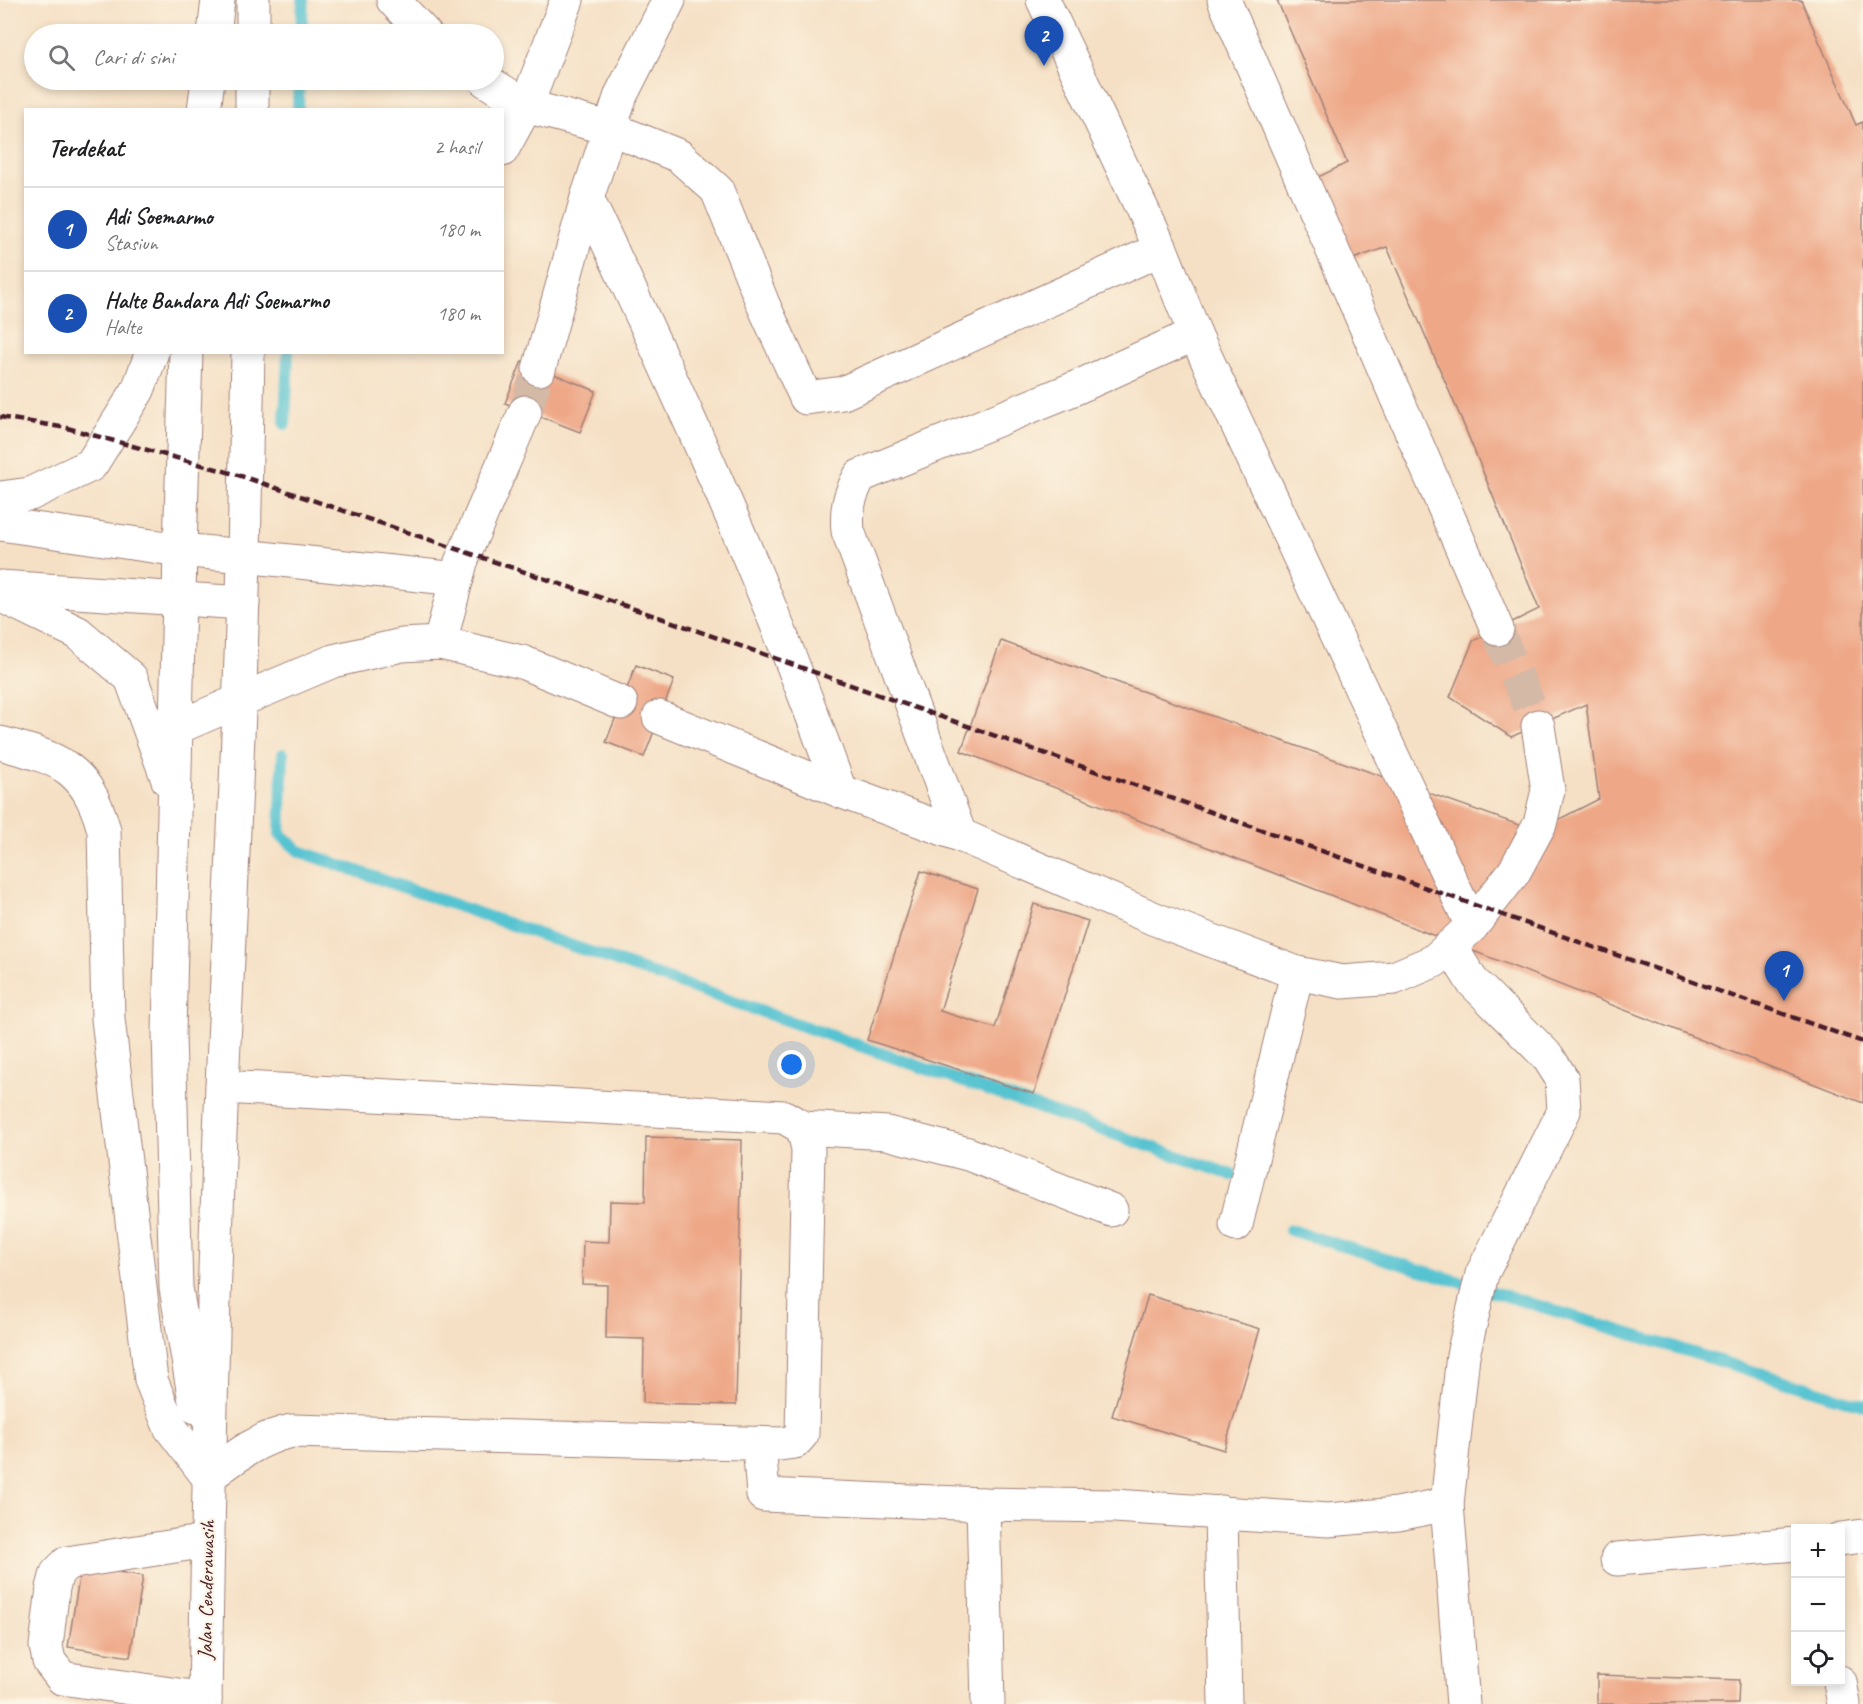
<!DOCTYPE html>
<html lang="id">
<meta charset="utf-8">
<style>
body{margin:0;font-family:Caveat,sans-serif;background:#f2f2f2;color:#202124}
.controls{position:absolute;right:18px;bottom:18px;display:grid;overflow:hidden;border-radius:0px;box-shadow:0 3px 9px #0003}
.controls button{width:54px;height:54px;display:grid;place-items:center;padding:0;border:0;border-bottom:2px solid #e0e0e0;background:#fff;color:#202124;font:30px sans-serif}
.you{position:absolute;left:792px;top:1065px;width:21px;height:21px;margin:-15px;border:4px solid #fff;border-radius:50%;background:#1a73e8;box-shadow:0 0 0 9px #1a73e833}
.badge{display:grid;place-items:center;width:39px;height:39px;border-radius:50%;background:#1f6fb2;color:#fff;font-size:20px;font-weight:700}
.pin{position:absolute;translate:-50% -50px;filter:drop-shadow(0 2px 3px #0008)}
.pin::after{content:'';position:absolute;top:32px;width:21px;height:18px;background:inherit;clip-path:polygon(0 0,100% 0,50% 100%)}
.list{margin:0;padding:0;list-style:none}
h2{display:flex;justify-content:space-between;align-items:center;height:78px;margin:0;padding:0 24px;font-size:26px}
h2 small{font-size:20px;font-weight:400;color:#757577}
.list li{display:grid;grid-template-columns:39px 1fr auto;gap:18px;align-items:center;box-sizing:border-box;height:84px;padding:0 24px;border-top:2px solid #e0e0e0}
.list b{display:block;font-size:22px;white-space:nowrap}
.list p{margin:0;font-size:20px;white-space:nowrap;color:#757577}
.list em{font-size:20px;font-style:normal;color:#757577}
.icon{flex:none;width:33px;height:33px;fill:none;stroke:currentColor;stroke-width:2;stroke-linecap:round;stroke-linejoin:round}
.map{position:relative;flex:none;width:1863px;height:1704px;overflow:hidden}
.search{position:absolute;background:#fff;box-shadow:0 3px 9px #0003;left:24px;top:24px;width:480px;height:66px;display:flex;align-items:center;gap:15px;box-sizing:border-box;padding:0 21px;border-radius:33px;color:#757577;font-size:22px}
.panel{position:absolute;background:#fff;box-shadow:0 3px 9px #0003;left:24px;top:108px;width:480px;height:246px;border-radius:0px}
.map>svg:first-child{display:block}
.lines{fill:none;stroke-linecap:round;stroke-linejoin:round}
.stream{stroke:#57c3d1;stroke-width:12}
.building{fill:#eea888}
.minor-tunnel{stroke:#d3b9a6;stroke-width:33;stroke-dasharray:33 16;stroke-linecap:butt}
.minor-casing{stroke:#a08078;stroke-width:35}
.highway-casing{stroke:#a08078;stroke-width:35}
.minor{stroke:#fff;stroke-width:33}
.highway{stroke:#fff;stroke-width:33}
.rail{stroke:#4a1f2b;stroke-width:4.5;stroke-dasharray:9 4.5;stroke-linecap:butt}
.labels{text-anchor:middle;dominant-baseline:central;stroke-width:4.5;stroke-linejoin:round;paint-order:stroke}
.street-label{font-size:21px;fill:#4a1f2b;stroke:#fcf5e5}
</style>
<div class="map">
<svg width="1863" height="1704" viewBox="0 0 1863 1704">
<rect width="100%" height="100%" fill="#fcf5e5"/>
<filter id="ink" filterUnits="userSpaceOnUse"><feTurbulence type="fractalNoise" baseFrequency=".0167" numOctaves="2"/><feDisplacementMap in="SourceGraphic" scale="12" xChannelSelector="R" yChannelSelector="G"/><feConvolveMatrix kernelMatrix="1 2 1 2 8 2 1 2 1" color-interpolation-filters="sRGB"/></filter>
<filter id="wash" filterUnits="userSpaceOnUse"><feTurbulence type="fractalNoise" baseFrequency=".008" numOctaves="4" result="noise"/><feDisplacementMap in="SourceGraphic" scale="24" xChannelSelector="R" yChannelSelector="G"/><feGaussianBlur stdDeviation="1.35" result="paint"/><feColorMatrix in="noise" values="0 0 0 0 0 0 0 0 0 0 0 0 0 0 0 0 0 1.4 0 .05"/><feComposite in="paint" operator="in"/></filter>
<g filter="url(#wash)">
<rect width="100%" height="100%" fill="#f5e0c5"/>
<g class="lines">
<g class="stream">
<path d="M301,34L303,0"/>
<path d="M298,110L299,80"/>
<path d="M285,424L288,352"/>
<path d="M283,754L280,834L299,851L1232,1175"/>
<path d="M1290,1230L1863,1405"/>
</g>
</g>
<g id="blocks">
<g class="building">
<path d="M1277,0H1801L1856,125L1863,122V1103L961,751L1001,641L1536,831L1599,799L1586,704L1511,737L1450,697L1473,641L1539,609L1463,423L1387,247L1353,259L1316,178L1347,163Z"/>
<path d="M522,361L596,391L580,432L505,403Z"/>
<path d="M636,665L674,680L644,757L606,742Z"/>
<path d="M921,871L978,889L940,1011L995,1028L1034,904L1088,921L1034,1094L867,1040Z"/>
<path d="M646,1137L742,1140L736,1405L643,1403L644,1339L606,1338L607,1285L582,1284L583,1241L609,1242L610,1201L645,1202Z"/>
<path d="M1148,1295L1260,1329L1224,1450L1112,1416Z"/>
<path d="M81,1566L143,1576L130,1657L68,1647Z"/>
<path d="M1597,1675L1739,1680L1738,1704H1597Z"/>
</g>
</g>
</g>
<g filter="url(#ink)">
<use href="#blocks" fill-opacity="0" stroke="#a08078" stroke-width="1.5"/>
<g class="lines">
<g class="minor-tunnel">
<path d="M525,412L539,369"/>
<path d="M1497,629L1538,726"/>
</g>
<defs>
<g id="minor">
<path d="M393,0L425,34"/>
<path d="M1043,0L1161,249L1195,334L1472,926"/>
<path d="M1224,0L1497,629"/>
<path d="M214,34L218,0"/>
<path d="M253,34V0"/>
<path d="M485,80L526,106L612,129L679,156L717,190L763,304L806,398L843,393L1161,249"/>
<path d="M204,110L208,80"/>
<path d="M252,110V80"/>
<path d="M502,150L526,106L567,0"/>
<path d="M587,198C679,393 768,588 840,791"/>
<path d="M248,352L244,556L457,579"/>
<path d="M539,369L587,198L621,95L669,0"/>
<path d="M180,550L186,352"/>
<path d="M440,643L461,562L525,412"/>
<path d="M241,700L333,661L402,645L440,643L522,662L621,703"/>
<path d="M659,717L840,791L960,835L1155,919L1297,973L1342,982L1394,978L1434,961L1472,926L1514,872L1540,824L1548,790L1538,726"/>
<path d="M0,743C60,759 86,766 104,830L108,1019L151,1380L170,1427L208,1477C235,1457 258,1438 292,1431L780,1444L795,1442L802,1434L808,1149L803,1128L784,1117L222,1087"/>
<path d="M960,835L848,531C846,509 849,496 860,476L1073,389L1195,334"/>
<path d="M803,1128L887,1133L968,1154L1111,1210"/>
<path d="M1236,1225L1297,973"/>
<path d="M759,1443L763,1495L983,1504L1115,1506L1328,1520L1398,1514L1447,1504L1463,1355L1482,1274L1564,1111L1562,1079L1548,1057L1472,981L1450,946"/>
<path d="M983,1504L988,1704"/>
<path d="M1447,1504L1463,1704"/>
<path d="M1221,1512L1225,1704"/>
<path d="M1840,1539L1863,1536"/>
<path d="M1617,1559L1796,1544"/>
<path d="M1840,1682L1844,1704"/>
<path d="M205,1699L62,1678L49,1661L46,1646L53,1588L57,1573L67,1563L207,1541"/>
</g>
<g id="highway">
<path d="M0,498L30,494L91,465L138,390L152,352"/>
<path d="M0,524L180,550L244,556C240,733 230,909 222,1086C213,1292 208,1498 205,1704"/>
<path d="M180,550L169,1034L176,1288L196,1407"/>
<path d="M0,587L243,603"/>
<path d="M0,595L78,633L131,678L168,780"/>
<path d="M176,728L241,700"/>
</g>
</defs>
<use href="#minor" class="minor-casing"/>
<use href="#highway" class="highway-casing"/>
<use href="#minor" class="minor"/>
<use href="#highway" class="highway"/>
<path class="rail" d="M0,417L67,428L235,474L658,617L1863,1042"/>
</g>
</g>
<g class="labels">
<g class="street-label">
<text transform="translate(206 1590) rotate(-89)">Jalan Cenderawasih</text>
</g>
</g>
</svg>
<div class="controls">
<button>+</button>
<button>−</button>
<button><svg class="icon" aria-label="locate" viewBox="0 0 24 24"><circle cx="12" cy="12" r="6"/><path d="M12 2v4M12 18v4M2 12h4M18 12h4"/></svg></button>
</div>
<div class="you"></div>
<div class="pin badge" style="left:1784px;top:1001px;background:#1a4fb4">1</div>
<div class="pin badge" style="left:1044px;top:66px;background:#1a4fb4">2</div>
<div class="search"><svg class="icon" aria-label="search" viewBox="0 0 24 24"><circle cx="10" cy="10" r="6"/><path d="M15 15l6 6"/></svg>Cari di sini</div>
<section class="panel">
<h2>Terdekat<small>2 hasil</small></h2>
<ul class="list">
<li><span class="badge" style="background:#1a4fb4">1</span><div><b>Adi Soemarmo</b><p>Stasiun</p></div><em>180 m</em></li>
<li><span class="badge" style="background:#1a4fb4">2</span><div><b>Halte Bandara Adi Soemarmo</b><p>Halte</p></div><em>180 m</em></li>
</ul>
</section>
</div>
